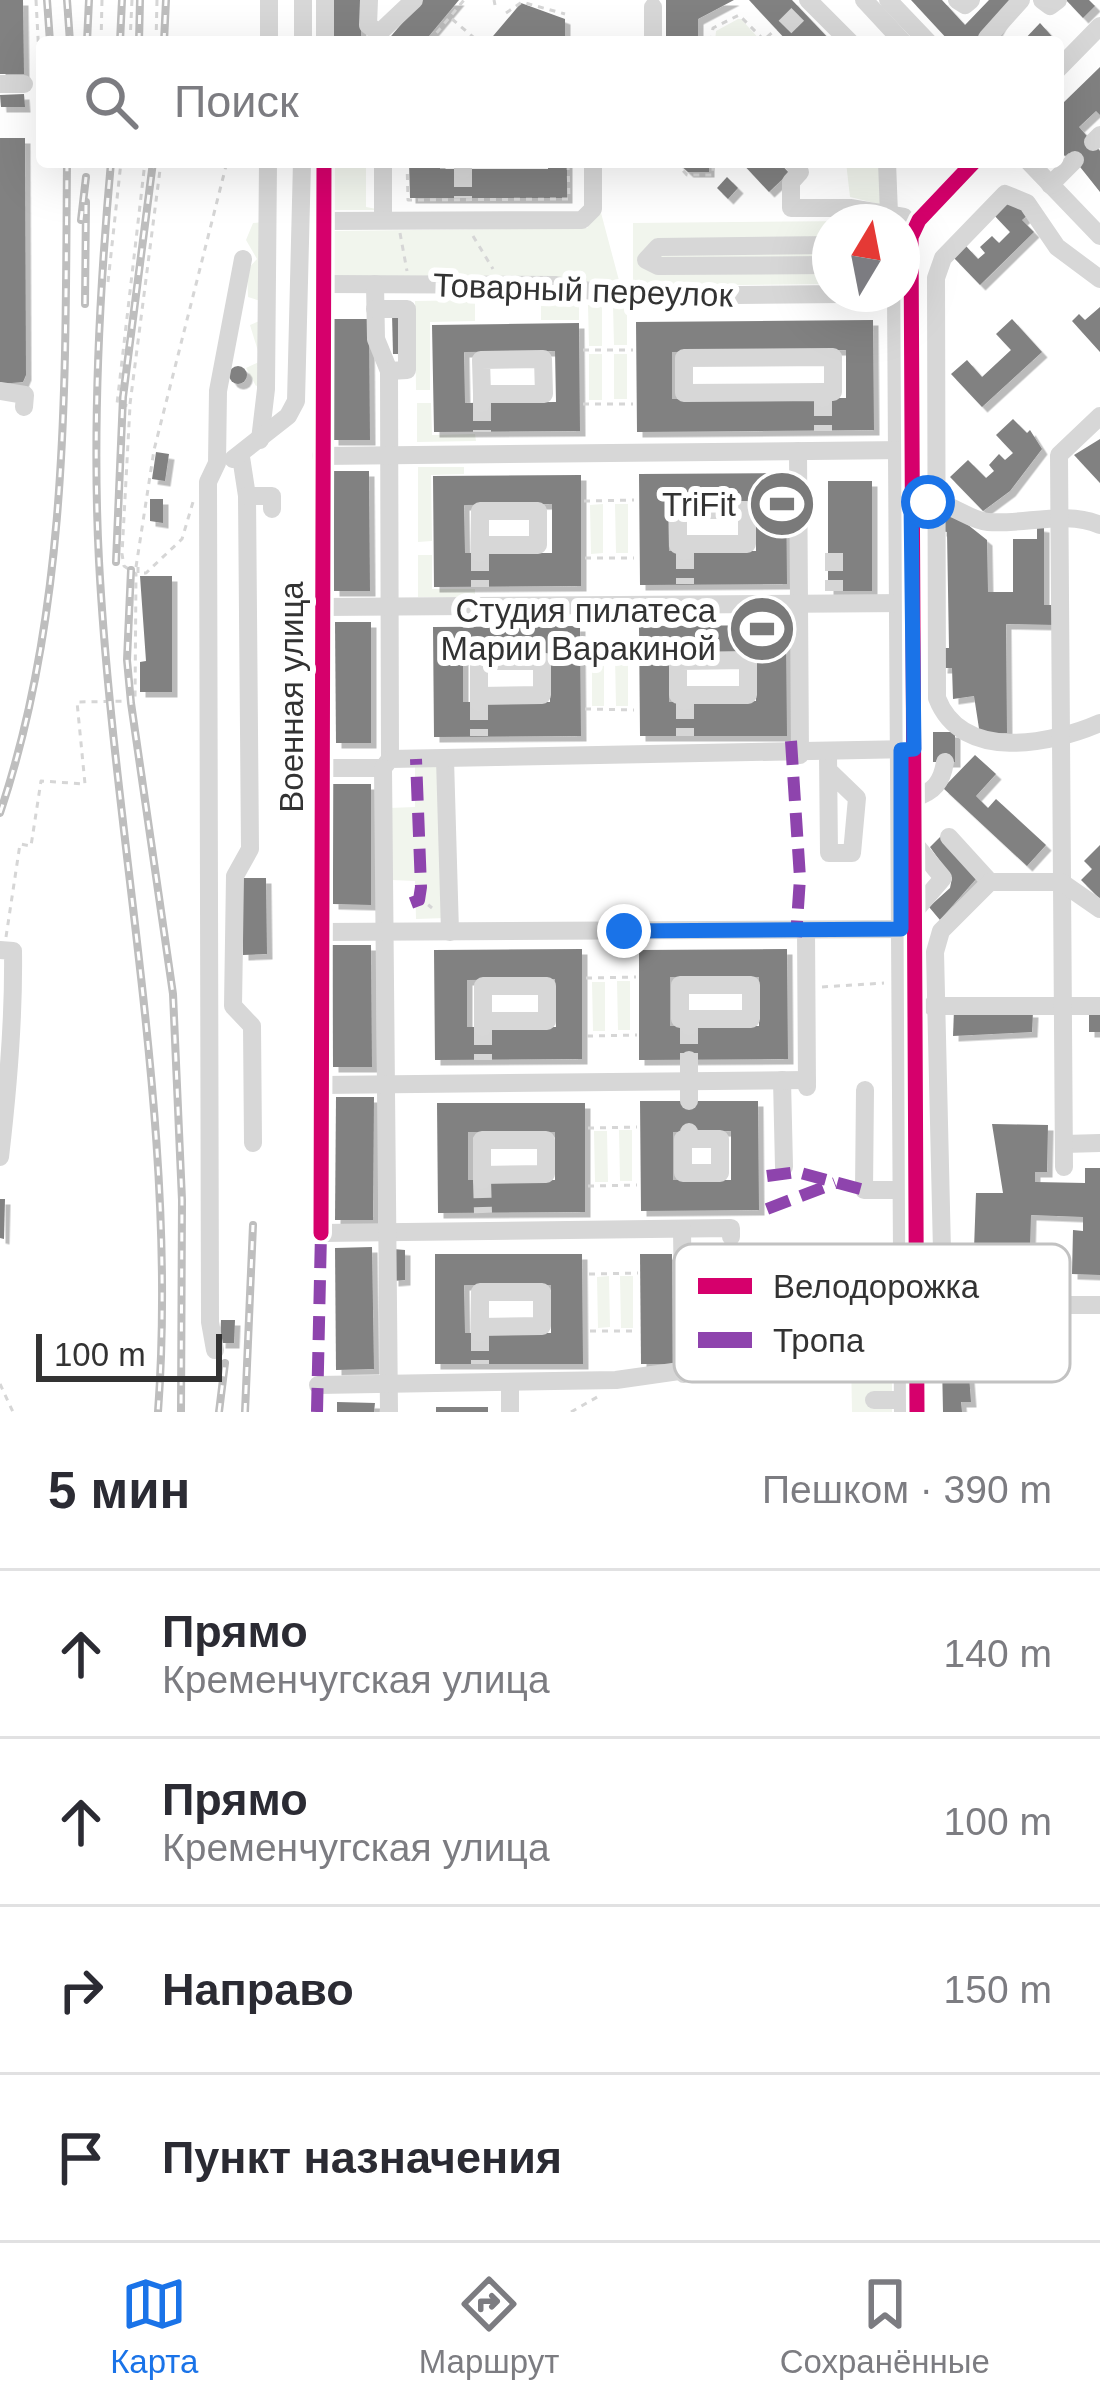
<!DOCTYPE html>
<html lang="ru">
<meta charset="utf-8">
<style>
body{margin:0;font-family:Arial,sans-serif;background:#f2f2f3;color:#2b2b33}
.compass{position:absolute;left:812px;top:204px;width:108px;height:108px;border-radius:50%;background:#fff;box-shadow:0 12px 48px #0002;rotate:10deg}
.scale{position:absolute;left:36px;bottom:30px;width:186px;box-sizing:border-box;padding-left:12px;border:6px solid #333;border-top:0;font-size:33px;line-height:42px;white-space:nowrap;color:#333;-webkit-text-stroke:9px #fff;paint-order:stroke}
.stop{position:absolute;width:36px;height:36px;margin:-27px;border:9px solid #1a73e8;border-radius:50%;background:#fff}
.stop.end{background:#1a73e8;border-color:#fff;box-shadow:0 3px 12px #0008}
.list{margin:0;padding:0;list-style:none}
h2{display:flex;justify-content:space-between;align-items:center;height:156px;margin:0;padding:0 48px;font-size:51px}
h2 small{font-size:39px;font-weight:400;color:#7c7c81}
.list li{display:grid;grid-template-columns:78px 1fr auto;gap:36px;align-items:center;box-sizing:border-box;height:168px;padding:0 48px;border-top:3px solid #e1e1e2}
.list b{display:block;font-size:45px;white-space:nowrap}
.list p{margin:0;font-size:39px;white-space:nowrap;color:#7c7c81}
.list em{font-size:39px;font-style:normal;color:#7c7c81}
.icon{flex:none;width:66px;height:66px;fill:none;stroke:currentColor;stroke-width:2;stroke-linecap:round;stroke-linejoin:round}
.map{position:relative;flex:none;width:1100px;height:1412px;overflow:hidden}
.search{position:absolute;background:#fff;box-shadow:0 12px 48px #0002;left:36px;right:36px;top:36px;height:132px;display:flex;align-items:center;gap:30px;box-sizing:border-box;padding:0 42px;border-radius:12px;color:#7c7c81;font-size:45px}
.sheet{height:828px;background:#fff}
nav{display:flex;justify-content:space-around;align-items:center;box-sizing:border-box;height:168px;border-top:3px solid #e1e1e2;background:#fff;font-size:33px;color:#7c7c81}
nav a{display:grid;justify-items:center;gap:6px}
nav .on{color:#1a73e8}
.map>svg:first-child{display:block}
.green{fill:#f1f5ed}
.building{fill:#818181;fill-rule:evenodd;filter:url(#shadow)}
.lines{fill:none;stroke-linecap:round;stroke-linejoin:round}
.minor-tunnel{stroke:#d6d6d6;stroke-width:18;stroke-dasharray:18 9;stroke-linecap:butt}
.path{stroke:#d6d6d6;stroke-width:3;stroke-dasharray:6 6;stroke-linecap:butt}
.minor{stroke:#d7d7d7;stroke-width:18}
.rail-casing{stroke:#bebebe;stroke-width:8}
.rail{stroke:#fff;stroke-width:3;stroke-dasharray:9;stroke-linecap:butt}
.quiet{stroke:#8e44ad;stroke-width:12;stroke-dasharray:24 12;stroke-linecap:butt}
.cycleway-casing{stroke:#fff;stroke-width:22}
.cycleway{stroke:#d6006c;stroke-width:15}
.route{stroke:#1a73e8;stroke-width:15}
.labels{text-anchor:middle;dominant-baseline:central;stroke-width:12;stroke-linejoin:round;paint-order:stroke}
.street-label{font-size:33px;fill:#333;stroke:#fff}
.poi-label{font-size:33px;fill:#333;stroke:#fff;text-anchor:end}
.key{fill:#fff;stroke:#c2c2c2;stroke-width:3}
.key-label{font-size:33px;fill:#333}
</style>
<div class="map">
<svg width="1100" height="1412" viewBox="0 0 1100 1412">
<defs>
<filter id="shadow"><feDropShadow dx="5.5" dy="5.5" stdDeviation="0" flood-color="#0004"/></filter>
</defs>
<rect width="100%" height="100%" fill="#fff"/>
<g class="green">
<path d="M738,19H741L762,42H715L716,31Z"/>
<path d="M334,162H366V207L382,210H334Z"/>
<path d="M846,162H879L883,205L850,197Z"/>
<path d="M600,209L621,288L327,276V231L587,228Z"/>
<path d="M852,221L830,222V284L633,286V223Z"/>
<path d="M264,222L269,363L266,382L256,386L246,368L261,361L250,325L264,319V302L248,297L247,270L257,259L246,240L253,223Z"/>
<path d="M475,300V321L430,322V390H416L415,301Z"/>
<path d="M541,300H564L579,307V320H541Z"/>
<path d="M588,305H602V346H589Z"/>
<path d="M613,305H627V345H614Z"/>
<rect x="589" y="354" width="13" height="46"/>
<rect x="614" y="354" width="13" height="45"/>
<path d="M417,403H431L432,435L475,434L476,441L417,442Z"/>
<path d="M418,467H464V474L431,475L432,541L418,542Z"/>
<path d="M603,504V553L591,554L590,505Z"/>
<path d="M615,504H628V553H616Z"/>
<path d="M418,555H432V589H475V597H418Z"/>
<rect x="592" y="657" width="12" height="49"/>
<path d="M615,657H628V706H616Z"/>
<path d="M440,762L446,918L416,919L415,881L391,880L389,808L415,807V765Z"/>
<path d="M617,981H630V1030H618Z"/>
<path d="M592,982H605V1031H593Z"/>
<path d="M619,1130H632V1181H620Z"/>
<path d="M594,1131H607L608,1182H595Z"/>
<path d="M609,1276L610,1327L598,1328L597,1277Z"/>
<path d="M620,1276H633V1328H621Z"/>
<path d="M892,1356V1412H852L851,1359Z"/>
</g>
<g class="building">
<path d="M0,0H23L24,74H0Z"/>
<rect x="332" y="0" width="29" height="42"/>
<path d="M422,0H459L424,42H386Z"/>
<path d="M666,0H734L698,19V42H666Z"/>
<path d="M749,0H792L832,42H788Z"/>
<path d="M911,0H942L965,25L989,0H1014L991,42H950Z"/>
<path d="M1066,0H1089L1095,6L1083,18Z"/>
<path d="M521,3L565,19V42L527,36L522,42H488Z"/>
<path d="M1040,23L1057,42H1022Z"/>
<path d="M1100,67V115L1096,111L1079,127L1100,151V192L1069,153L1065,156L1058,149V100L1062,104Z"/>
<path d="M24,94L25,107H1L0,95Z"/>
<path d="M0,138H25L26,375L23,382L0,384Z"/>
<path d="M409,162H440V169H548V162H567V198H410Z"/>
<path d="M677,162H709V172H688Z"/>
<path d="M741,162H779L789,173L769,192Z"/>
<path d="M727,177L738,188L728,199L717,188Z"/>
<path d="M1005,200L1029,214L1022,220L1034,232L980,285L954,258L966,246L978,259L985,253L980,247L992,236L999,243L1010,232L992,213Z"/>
<path d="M1100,307V352L1072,321L1079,314L1085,320Z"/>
<path d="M392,314H403L404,354H393Z"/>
<path d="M332,319H369L370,440H333Z"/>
<path d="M1012,319L1042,352L982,407L951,374L967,360L982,377L1011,350L996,334Z"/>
<path d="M873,320L874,430L637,432L636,322ZM846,350V398L672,399V352Z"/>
<path d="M579,323L580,431L434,432L432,325ZM555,351L556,402L465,403L464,352Z"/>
<circle cx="238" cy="375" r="9"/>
<path d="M1013,419L1027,433L1030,430L1042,449L1010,491L983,511L950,477L968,460L986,478L994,471L989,465L999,454L1005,460L1013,453L996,435Z"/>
<path d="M1100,439V483L1074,455Z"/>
<path d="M156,452L169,454L165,481L152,479Z"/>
<path d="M333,471H369L370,591H334Z"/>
<path d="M786,473L787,584L640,585L639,474ZM756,502V551H669L668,503Z"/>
<path d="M581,475V586L434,587L433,476ZM552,504V553H465L464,505Z"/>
<rect x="828" y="481" width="44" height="110"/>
<path d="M150,499H163V523L150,521Z"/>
<path d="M941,517H958L987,540L988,592H1013V539H1037V526L1044,527V605H1056V625L1006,624L1007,733L980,735L974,696L953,699L952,668H942L944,648H949L947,532L941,531Z"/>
<path d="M140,576H172V692H140V662L146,661Z"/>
<path d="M335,622H371V743H336Z"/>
<path d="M786,625L787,736H640L639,626ZM669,653H756V701L669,702Z"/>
<path d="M580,626L581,736L434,737L433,627ZM550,653V702H463V654Z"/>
<rect x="933" y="732" width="22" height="30"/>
<path d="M975,755L996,774L976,796L988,808L996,799L1046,845L1027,866L943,788Z"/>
<path d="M333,784H371V905L333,904Z"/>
<path d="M941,836L976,879L940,920L929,907L950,888L952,878L930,847Z"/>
<path d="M1100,845V899L1081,880L1092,869L1084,861Z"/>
<path d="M242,878H266L267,954L243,955Z"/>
<path d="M332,945H371L372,1067H333Z"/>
<path d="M582,949V1059L435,1060L434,950ZM555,979L556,1027H467V980Z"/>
<path d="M787,949L788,1059L639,1060V950ZM670,977H759V1026H670Z"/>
<path d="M954,1010L1033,1012L1032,1032L953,1036Z"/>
<rect x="1089" y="1012" width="11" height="20"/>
<path d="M336,1097H374L373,1220H335Z"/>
<path d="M640,1101H758L759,1210L641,1211ZM731,1131V1180H673V1132Z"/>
<path d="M437,1103H585V1212L438,1213ZM468,1132H555V1180H468Z"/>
<path d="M992,1124L1048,1125L1047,1172H1035V1182L1085,1183V1168H1100V1275L1072,1274L1073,1230L1083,1231V1217L1031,1215L1030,1251L974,1249L976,1193H1003Z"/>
<path d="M0,1199H5L4,1239L0,1238Z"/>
<path d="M372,1247L374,1369L336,1370L335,1248Z"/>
<path d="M393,1249L405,1250V1280L393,1281Z"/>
<path d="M435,1254H582L583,1364H435ZM464,1285H551V1333H465Z"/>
<path d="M640,1254H672L673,1364H641Z"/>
<path d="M221,1320H235L234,1343H220Z"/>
<path d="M968,1362L971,1402H961L962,1412H943L942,1363Z"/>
<path d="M337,1402L375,1403L374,1412H337Z"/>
<rect x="436" y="1407" width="52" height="5"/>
</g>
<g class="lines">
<g class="minor-tunnel">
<path d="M785,27L802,10"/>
<path d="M463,169V198"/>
<path d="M823,398V431"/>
<path d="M482,403V432"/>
<path d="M685,551V584"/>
<path d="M480,553V587"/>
<path d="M834,553V591"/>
<path d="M685,701V736"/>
<path d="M479,702V736"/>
<path d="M689,1026V1060"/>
<path d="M483,1027V1060"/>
<path d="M482,1180L483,1213"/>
<path d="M480,1333V1364"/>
</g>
<g class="path">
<path d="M36,0L42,113"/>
<path d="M494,0L495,5"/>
<path d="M506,13L522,2L565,14"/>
<path d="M452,19L479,42"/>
<path d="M767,37L776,29"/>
<path d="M101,42L102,0"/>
<path d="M130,42L132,0"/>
<path d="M156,42L157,0"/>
<path d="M429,42L464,0"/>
<path d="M711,42L713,28L739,15L766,42"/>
<path d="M169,162L188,167"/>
<path d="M407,162L408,200L569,199L568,162"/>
<path d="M675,162L687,175H713V162"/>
<path d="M93,166L94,162"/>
<path d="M400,233L407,271"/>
<path d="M473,236L493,269"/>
<path d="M108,282L121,162"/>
<path d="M583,350H633"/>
<path d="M130,404L161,162"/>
<path d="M583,404H633"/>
<path d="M584,501L634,500"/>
<path d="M585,558H634"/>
<path d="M136,567L154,450L227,162"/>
<path d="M138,567V573H146L182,539L193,502"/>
<path d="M585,654H634"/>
<path d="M585,709L634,710"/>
<path d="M419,897L432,908"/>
<path d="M6,937L20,844L31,846L41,781L85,784L77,702L135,701L136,574L124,566L122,554L130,406L117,404L145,162"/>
<path d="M586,978L636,977"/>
<path d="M822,987L884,983"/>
<path d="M587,1036L637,1035"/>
<path d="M588,1128L637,1127"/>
<path d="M588,1186L637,1185"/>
<path d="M589,1274L638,1273"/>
<path d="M590,1331H638"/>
<path d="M0,1384L13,1412"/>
<path d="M571,1412L599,1396"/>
</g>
<g class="minor">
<path d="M369,0L368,25L379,33L414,0"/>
<path d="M808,0L850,42"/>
<path d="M864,0L903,42"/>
<path d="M888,0L928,42"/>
<path d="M957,0L965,5L971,0"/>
<path d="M1042,0L1050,6L1058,0"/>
<path d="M653,7V42"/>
<path d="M987,38L1021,0"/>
<path d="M269,42V0"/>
<path d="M303,42V0"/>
<path d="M325,42V0"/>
<path d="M1058,69L1100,26"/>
<path d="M0,84H24"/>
<path d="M1093,142L1100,135"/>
<path d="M324,162L321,1233L731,1228V1237"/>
<path d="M383,162V220"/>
<path d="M792,162L800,172L791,182V208H850L904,217"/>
<path d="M887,162L889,214"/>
<path d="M1029,162L1100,236"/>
<path d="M463,169V162"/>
<path d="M1050,185L1075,160"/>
<path d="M324,221L582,220L593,209V162"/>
<path d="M830,245L658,247L646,260L658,266L830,265"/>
<path d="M1100,279L1057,247L1027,203L1005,194L943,258L936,278L937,698C962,763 1052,744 1100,723"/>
<path d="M324,284L556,285L620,296L843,294"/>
<path d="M375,284L376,339L389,371L390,759"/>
<path d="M896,294L903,1412"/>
<path d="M375,309H407V370L389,371"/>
<path d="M0,391L25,395L24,407"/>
<path d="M823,392H833V357L684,358V393L823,392V398"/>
<path d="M482,394L481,360L543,359L544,394H482V403"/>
<path d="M260,440L266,389L268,162"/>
<path d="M798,451L800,755"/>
<path d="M321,456L906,450"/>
<path d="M241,457L247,496L250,849L235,876L233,1006L252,1026L253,1143"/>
<path d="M233,459L288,416L296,401L302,162"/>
<path d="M247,496H272V509"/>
<path d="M927,502C953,502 967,520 988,522C1025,525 1066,510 1100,525"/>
<path d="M685,544L678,545V510H747V544H685V551"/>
<path d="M480,545V511H538V545H480V553"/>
<path d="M321,607L908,603"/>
<path d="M479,696V661H542V695L479,696V702"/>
<path d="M685,701V695H748V660L678,661V695H685"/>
<path d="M828,754L829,853H852L857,798L829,771"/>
<path d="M445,759L450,932"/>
<path d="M321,768H383L390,759L912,749"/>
<path d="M383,768L389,1412"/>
<path d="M914,798C934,792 942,782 945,762"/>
<path d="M949,837L990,882"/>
<path d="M914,843L943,878L914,912"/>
<path d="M806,930L807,1087"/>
<path d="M322,932L912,929"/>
<path d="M0,950L13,951C14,1020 8,1089 0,1157"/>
<path d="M931,1006H1100"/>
<path d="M483,1021V986H547V1021H483V1027"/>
<path d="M689,1026V1019H751V985H680V1019H689"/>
<path d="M689,1060V1101"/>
<path d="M782,1080L784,1167"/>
<path d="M323,1085L807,1080"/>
<path d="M865,1090L864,1190H902"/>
<path d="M689,1132V1139H683V1173H720V1139H689"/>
<path d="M1064,1144L1100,1143"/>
<path d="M1064,1167L1059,455L1100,416"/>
<path d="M482,1180V1175L546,1174V1140H482V1175"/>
<path d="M682,1229L684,1374"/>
<path d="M942,1251L935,952L941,931L990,882H1061L1100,909"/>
<path d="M1043,1305H1100"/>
<path d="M480,1327V1292H542V1326L480,1327V1333"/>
<path d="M215,1350L210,1322L208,482L217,463L218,391L243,259"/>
<path d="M510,1383V1412"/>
<path d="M318,1385L616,1380L912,1338"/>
<path d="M874,1400H911"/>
<path d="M917,1412L911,237L919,220L974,162"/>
</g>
<defs>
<g id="rail">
<path d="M47,0L50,42"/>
<path d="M67,0L70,42"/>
<path d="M87,42L89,0"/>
<path d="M120,42L122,0"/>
<path d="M139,42L140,0"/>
<path d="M164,42L166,0"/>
<path d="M111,162C99,295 92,428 99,561C114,846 179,1126 158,1412"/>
<path d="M81,220L86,177"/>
<path d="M85,304L86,202"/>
<path d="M116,562L123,397L153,162"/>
<path d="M131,570L127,660L131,703L173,994L182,1200L181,1412"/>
<path d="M0,813C70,605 65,378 67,162"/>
<path d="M219,1412L225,1363"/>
<path d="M245,1412L253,1225"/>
</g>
</defs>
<use href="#rail" class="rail-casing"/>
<use href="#rail" class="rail"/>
<g class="quiet">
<path d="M791,741L800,878L796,937"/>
<path d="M411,903L419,900L421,887L416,759"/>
<path d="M767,1176L797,1172L864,1190"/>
<path d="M767,1209L835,1183"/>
<path d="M317,1412L321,1233"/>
</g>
<defs>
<g id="cycleway">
<path d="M321,1233L324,162"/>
<path d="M917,1412L911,237L919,220L974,162"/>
</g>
</defs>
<use href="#cycleway" class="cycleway-casing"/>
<use href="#cycleway" class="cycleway"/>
</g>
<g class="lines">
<path class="route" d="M624,931L901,929V750L914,749L911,502H928"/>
</g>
<defs>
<symbol id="stadium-disc" viewBox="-11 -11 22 22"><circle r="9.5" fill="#7a7a7a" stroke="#fff"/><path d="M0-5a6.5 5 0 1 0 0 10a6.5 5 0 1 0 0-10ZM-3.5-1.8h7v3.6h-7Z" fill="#fff"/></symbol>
</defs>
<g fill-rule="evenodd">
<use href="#stadium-disc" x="744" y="466" width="76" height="76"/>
<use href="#stadium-disc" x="724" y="591" width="76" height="76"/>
</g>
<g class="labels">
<g class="street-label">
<text transform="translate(583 290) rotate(2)">Товарный переулок</text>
<text transform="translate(291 697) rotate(-90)">Военная улица</text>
</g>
<g class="poi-label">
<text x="736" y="504">TriFit</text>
<text x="716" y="610">Студия пилатеса<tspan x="716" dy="38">Марии Варакиной</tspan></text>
</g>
</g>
<rect x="674" y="1244" width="396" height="138" rx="18" class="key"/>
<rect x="698" y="1278" width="54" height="16" fill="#d6006c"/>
<rect x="698" y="1332" width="54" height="16" fill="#8e44ad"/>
<g class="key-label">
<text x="773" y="1298">Велодорожка</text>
<text x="773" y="1352">Тропа</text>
</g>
</svg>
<svg class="compass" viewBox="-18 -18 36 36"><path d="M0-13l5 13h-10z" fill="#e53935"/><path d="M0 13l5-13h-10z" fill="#7c7c81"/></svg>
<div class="scale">100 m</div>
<div class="stop" style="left:928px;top:502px"></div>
<div class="stop end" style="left:624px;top:931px"></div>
<div class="search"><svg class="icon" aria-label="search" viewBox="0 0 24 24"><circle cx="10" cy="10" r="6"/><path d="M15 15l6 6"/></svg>Поиск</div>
</div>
<section class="sheet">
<h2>5 мин<small>Пешком · 390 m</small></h2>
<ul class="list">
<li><svg class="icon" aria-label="ahead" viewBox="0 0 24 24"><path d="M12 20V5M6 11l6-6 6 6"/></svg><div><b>Прямо</b><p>Кременчугская улица</p></div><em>140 m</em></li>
<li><svg class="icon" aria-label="ahead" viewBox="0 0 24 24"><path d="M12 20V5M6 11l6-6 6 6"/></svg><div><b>Прямо</b><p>Кременчугская улица</p></div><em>100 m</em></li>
<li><svg class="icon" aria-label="right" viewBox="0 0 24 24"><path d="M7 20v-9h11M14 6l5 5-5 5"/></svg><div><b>Направо</b></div><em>150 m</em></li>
<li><svg class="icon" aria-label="arrive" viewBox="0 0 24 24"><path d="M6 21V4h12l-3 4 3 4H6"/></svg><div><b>Пункт назначения</b></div></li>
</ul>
</section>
<nav>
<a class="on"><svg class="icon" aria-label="map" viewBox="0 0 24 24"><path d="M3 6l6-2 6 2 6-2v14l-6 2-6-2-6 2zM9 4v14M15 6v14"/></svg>Карта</a>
<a><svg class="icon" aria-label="directions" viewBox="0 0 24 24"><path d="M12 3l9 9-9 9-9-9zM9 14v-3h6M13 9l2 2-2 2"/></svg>Маршрут</a>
<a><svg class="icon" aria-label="saved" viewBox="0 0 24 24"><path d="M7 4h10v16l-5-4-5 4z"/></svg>Сохранённые</a>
</nav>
